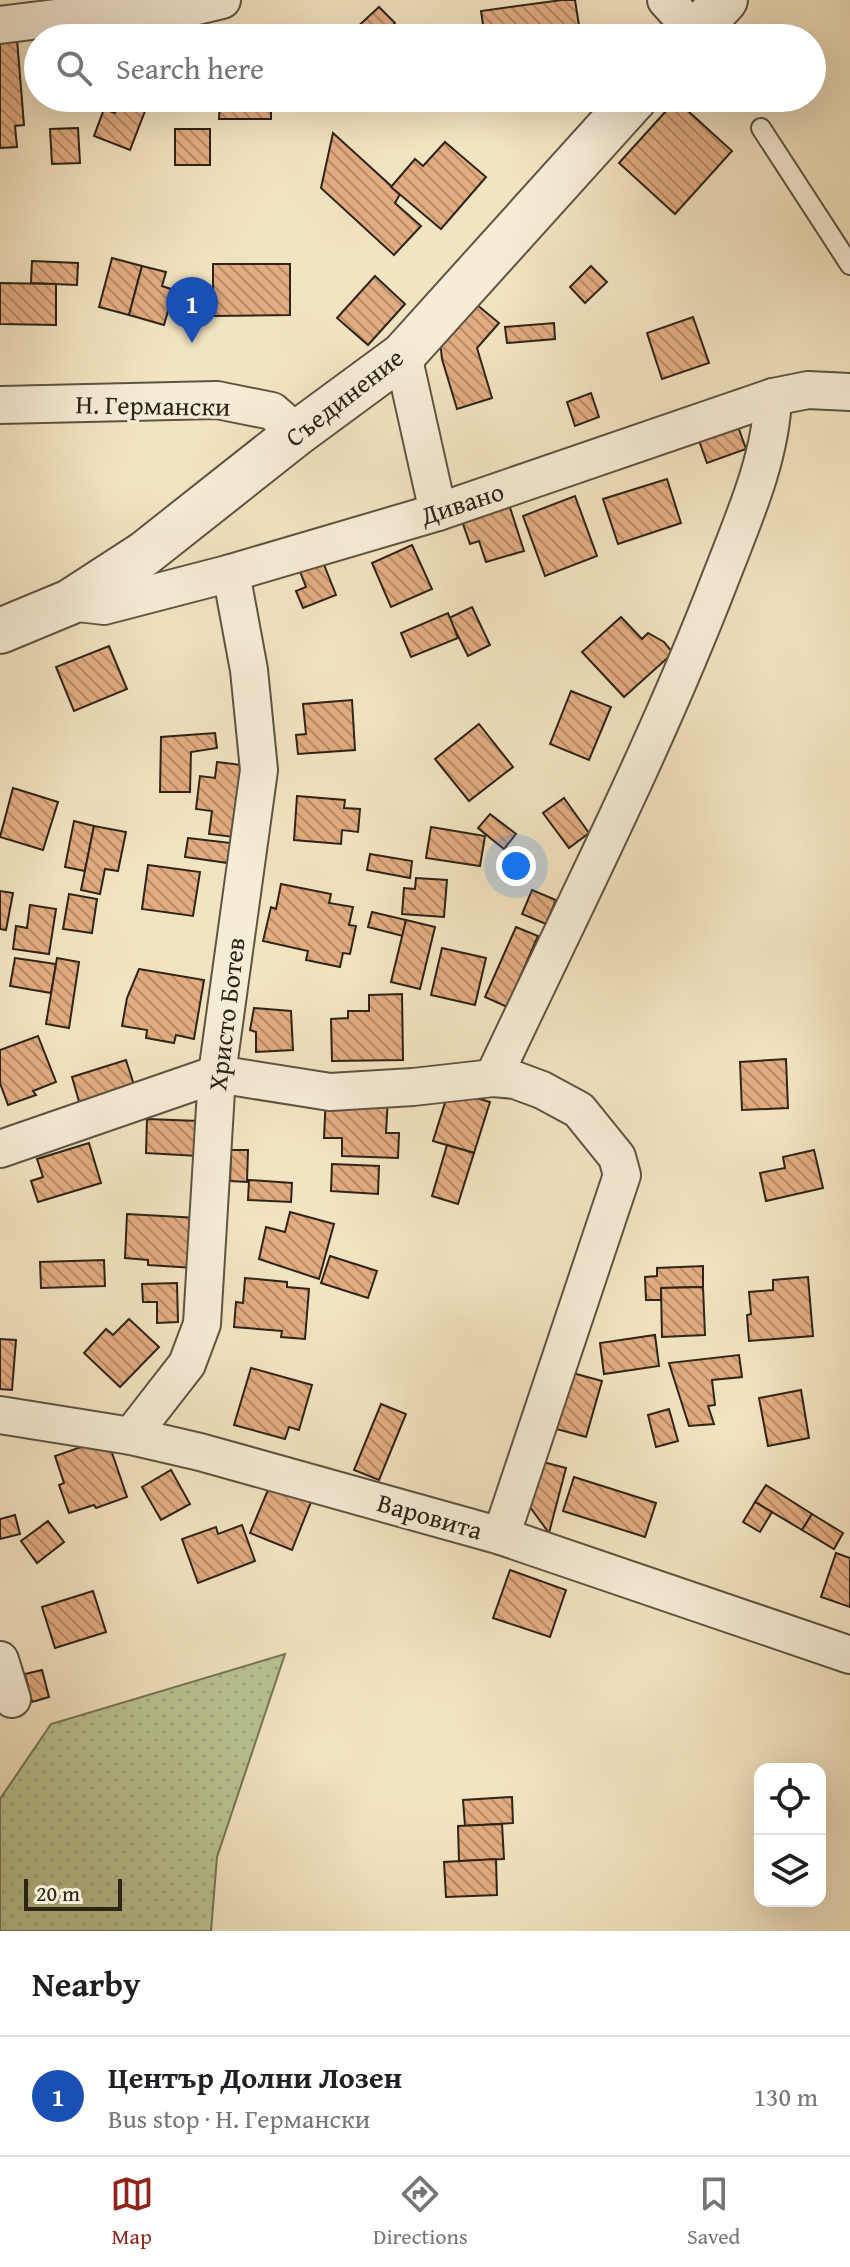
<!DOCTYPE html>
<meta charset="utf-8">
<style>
body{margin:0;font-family:"Gentium Book Plus",serif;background:#f6f6f6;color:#202124}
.controls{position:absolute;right:24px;bottom:24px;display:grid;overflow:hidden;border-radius:16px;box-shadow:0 8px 32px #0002}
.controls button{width:72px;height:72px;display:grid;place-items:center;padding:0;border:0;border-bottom:2px solid #e0e0e0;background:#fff;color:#202124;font:40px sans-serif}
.scale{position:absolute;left:24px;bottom:20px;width:98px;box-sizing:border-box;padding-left:8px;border:4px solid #2d2418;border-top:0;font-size:22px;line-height:28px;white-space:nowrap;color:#2d2418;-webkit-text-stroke:6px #f7edd7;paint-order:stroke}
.you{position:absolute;left:516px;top:866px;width:28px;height:28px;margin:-20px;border:6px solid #fff;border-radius:50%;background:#1a73e8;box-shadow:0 0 0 12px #1a73e833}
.badge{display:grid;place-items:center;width:52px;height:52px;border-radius:50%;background:#8f2418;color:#fff;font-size:26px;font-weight:700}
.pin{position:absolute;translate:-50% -66px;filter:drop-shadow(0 2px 4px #0008)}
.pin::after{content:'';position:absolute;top:42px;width:28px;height:24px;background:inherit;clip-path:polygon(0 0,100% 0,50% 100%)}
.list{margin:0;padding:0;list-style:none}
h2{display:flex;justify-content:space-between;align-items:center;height:104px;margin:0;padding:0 32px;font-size:34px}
h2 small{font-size:26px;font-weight:400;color:#757577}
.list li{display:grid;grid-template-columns:52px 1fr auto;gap:24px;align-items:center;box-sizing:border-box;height:120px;padding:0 32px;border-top:2px solid #e0e0e0}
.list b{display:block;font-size:30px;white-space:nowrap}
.list p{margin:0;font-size:26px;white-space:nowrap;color:#757577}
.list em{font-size:26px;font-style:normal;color:#757577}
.icon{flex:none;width:44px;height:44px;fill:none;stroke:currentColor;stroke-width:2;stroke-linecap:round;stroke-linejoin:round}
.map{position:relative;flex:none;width:850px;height:1931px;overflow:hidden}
.search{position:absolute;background:#fff;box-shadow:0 8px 32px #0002;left:24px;right:24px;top:24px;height:88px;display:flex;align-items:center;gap:20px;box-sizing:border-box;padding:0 28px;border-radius:44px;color:#757577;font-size:30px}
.sheet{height:224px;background:#fff}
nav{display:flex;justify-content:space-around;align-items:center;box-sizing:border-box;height:112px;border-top:2px solid #e0e0e0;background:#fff;font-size:22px;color:#757577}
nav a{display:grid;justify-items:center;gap:4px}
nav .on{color:#8f2418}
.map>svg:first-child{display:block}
.grass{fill:url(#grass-dots);stroke:#747456;stroke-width:2}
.building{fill:url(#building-back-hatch);stroke:#2d2418;stroke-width:2}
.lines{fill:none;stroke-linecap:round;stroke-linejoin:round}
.service-casing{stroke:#5e5442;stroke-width:22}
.minor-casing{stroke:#5e5442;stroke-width:40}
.tertiary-casing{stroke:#5e5442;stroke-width:48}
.service{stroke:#f7edd7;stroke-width:18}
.minor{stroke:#f7edd7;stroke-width:36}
.tertiary{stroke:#f7edd7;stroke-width:44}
.labels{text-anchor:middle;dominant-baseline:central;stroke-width:6;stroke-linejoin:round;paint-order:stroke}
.street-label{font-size:26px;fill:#2d2418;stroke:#f7edd7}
</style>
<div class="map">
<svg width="850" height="1931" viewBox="0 0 850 1931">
<defs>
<pattern id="grass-dots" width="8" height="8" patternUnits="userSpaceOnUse" patternTransform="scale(2)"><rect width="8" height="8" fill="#bac493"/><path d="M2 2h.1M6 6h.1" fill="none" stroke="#a0a87e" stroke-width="1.8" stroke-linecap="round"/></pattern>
<pattern id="building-back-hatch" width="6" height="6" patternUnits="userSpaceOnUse" patternTransform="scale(2)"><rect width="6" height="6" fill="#e3ac81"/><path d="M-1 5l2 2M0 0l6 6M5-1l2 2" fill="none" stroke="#b88c69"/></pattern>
</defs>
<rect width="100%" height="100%" fill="#f3e4c1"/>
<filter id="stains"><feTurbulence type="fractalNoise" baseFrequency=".0025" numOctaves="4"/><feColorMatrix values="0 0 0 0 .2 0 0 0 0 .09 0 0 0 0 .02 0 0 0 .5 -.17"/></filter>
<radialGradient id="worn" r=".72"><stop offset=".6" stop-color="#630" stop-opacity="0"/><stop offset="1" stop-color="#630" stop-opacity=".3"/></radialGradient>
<path class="grass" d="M285,1654L217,1857L211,1931H0V1799L51,1724Z"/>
<g class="building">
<path d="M562,0H575L581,38H485L481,11Z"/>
<path d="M379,7L395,23L380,38H360L353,31Z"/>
<path d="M17,39L24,125L15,126L17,147L0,148V40Z"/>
<path d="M121,98H150L130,150L94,136L104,109L115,113Z"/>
<path d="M220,100L271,101V119H219Z"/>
<path d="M676,100L732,151L675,214L619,163Z"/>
<path d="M78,128L80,163L52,164L50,129Z"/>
<rect x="175" y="129" width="35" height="36"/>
<path d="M333,133L400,194L395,203L421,226L394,255L321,188Z"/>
<path d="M445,142L486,177L441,229L391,187L415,159L423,166Z"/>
<path d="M112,258L142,266L129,315L99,307Z"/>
<path d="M32,261L78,263L77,285L31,283Z"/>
<path d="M213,264H290V315L213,316Z"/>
<path d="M142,266L166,272L162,286L174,290L164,325L129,315Z"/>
<path d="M591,266L607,282L585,303L570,287Z"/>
<path d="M375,276L405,304L368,345L337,318Z"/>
<path d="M0,283L56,284V325L0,324Z"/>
<path d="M476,304L499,323L477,348L492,398L457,409L442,359L440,340Z"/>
<path d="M693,317L709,363L662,379L647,333Z"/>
<path d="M554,323L555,339L507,343L505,327Z"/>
<path d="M591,393L599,417L575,426L567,402Z"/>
<path d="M735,418L746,449L707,463L696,432Z"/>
<path d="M667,479L681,523L618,544L603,499Z"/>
<path d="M506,495L524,551L486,562L479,541L470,544L458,510Z"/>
<path d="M575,496L597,556L545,576L523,516Z"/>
<path d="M412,545L432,589L391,607L372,563Z"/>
<path d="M319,552L336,595L303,608L296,591L306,587L296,561Z"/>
<path d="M472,607L490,645L468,656L449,618Z"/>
<path d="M448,613L458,638L411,657L401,633Z"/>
<path d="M621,617L642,639L648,633L664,642L673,653L624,697L582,652Z"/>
<path d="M109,646L127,689L74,711L56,667Z"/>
<path d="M571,691L611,707L589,760L550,744Z"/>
<path d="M352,700L355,750L298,754L296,735L306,734L303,704Z"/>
<path d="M479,724L513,767L469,801L435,759Z"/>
<path d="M215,733L217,748L191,752L190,792H160L161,737Z"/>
<path d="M217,762L242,765L234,837L209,834L212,811L196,809L200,776L215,778Z"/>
<path d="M13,788L58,802L43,850L0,837Z"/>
<path d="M297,796L345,800L344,808L360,809L358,832L342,830L341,844L294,840Z"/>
<path d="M564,798L589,833L569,848L543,813Z"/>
<path d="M490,814L516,834L504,849L478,828Z"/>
<path d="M74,821L94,826L85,871L65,867Z"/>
<path d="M94,826L126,832L118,871L105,869L100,894L81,890Z"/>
<path d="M431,827L485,836L480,866L426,858Z"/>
<path d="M188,838L231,843L228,863L185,857Z"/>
<path d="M370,854L412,861L410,878L367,870Z"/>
<path d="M148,865L200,872L193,916L142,909Z"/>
<path d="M416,878L447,880L444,917L402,914L404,888L415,889Z"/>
<path d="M281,884L331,894L329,903L353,907L349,925L356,926L350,954L343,953L340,967L306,960L308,951L263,941L271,907L276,909Z"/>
<path d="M532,890L556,900L546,924L522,914Z"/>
<path d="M0,891L13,893L6,930L0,929Z"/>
<path d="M69,894L97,899L92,933L63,929Z"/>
<path d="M30,905L56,909L49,954L13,949L16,926L27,928Z"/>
<path d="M372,912L406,920L403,936L368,927Z"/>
<path d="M406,920L435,927L420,989L391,982Z"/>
<path d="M516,927L538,936L507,1007L485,997Z"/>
<path d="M442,948L486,958L475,1005L431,995Z"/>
<path d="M15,958L56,964L51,993L10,986Z"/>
<path d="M57,958L79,962L69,1028L46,1024Z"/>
<path d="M139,969L204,980L194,1039L176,1035L174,1043L146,1038L147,1030L122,1026L127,998Z"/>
<path d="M402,994L403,1060L332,1061L331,1019L348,1018V1011H369V995Z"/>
<path d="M254,1008L291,1011L293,1050L256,1052V1032L250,1030Z"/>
<path d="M38,1036L56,1082L33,1091L36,1095L8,1105L0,1083V1050Z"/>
<path d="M786,1059L788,1108L742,1110L740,1062Z"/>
<path d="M126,1060L135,1088L80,1105L72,1077Z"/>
<path d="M449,1090L490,1102L474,1153L433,1141Z"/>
<path d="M326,1095L388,1097L386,1133H399L398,1158L342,1156V1138H324Z"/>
<path d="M147,1119L199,1121L198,1156L146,1153Z"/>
<path d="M89,1143L101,1183L38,1202L31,1181L43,1177L37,1159Z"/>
<path d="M447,1145L474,1153L458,1204L432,1196Z"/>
<path d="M231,1150H248L247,1182L230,1181Z"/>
<path d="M814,1150L823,1188L766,1201L760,1173L785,1168L783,1157Z"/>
<path d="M332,1164L379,1166L378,1194L331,1191Z"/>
<path d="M249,1180L292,1183L291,1202L248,1200Z"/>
<path d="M290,1212L334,1224L319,1279L259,1259L266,1227L285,1232Z"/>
<path d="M127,1214L198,1218L195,1268L148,1265V1260L125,1258Z"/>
<path d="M330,1256L377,1271L368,1298L321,1283Z"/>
<path d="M104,1260L105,1286L41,1288L40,1262Z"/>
<path d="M703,1266V1287L661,1288V1300H646L645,1277L657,1276V1268Z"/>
<path d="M808,1277L813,1336L749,1341L747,1315L751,1314L749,1292L773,1290V1280Z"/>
<path d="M245,1278L287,1282V1287L309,1289L305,1339L281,1337L282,1331L234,1327L236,1302L243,1303Z"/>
<path d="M177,1283L178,1322L157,1323V1302H143L142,1284Z"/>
<path d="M703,1287L705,1335L662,1337L661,1288Z"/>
<path d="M129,1319L159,1347L120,1387L84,1353L106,1329L113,1335Z"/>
<path d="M655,1335L659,1366L604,1374L600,1343Z"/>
<path d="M0,1339L16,1340L12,1390L0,1389Z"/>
<path d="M739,1355L742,1377L712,1380L715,1405L708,1406L714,1424L689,1426L669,1363Z"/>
<path d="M251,1368L312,1385L299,1430L289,1427L285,1439L234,1425Z"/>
<path d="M569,1372L602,1381L586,1437L553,1428Z"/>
<path d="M801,1390L809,1438L768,1446L759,1398Z"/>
<path d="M381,1404L406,1414L379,1480L354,1470Z"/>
<path d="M669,1409L678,1441L656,1447L648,1415Z"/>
<path d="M107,1438L127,1497L96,1508L94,1505L69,1513L59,1485L64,1483L55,1456Z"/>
<path d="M539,1461L566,1468L549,1533L527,1503Z"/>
<path d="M171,1470L190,1504L161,1520L142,1487Z"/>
<path d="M574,1477L656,1503L645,1537L563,1511Z"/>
<path d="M270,1485L311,1502L292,1550L250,1533Z"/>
<path d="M766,1485L812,1514L802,1530L755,1502Z"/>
<path d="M755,1502L772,1512L760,1532L743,1522Z"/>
<path d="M812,1514L843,1533L834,1549L802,1530Z"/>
<path d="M15,1515L20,1534L0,1539V1519Z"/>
<path d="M48,1521L64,1542L37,1563L21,1541Z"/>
<path d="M242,1525L255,1561L198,1583L182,1539L216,1527L218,1534Z"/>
<path d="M836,1553L850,1558V1607L821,1597Z"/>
<path d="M510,1570L566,1590L550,1637L493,1618Z"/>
<path d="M93,1591L106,1632L55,1648L42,1607Z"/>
<path d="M42,1670L49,1697L32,1702L25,1674Z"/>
<path d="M512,1797L513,1823L465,1826L463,1800Z"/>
<path d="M502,1824L504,1859L459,1861L458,1826Z"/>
<path d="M496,1859L497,1895L446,1897L444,1862Z"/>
</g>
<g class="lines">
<defs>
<path id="service" d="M761,128L850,265"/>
<g id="minor">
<path d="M666,0L695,32"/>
<path d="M0,25L96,13L176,11L222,0"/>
<path d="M403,355L438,512"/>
<path d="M0,405L217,400L272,411L297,433"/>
<path d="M70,602L104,606L231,573L438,512L773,397L808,390L850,392"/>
<path d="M493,1078C571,912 655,748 721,577C743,520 771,458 773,397"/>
<path d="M0,1149L217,1074L330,1092L413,1087L493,1078L515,1080L542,1090L579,1110L617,1157L622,1175L501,1536"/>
<path d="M0,1415L131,1436L200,1452L501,1536L850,1655"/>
<path d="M131,1436L187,1364L202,1324L217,1074L259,770L249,670L231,573"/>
<path d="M0,1660L12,1699"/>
</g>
<g id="tertiary">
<path d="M690,38L725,0"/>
<path d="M0,631L70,602L144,554L297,433L403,355L635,98"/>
</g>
</defs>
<use href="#service" class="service-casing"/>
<use href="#minor" class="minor-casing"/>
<use href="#tertiary" class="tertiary-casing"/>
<use href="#service" class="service"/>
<use href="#minor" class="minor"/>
<use href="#tertiary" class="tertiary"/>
</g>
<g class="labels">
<g class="street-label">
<text transform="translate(344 397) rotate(-38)">Съединение</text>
<text transform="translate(153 405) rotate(1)">Н. Германски</text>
<text transform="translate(462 503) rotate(-18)">Дивано</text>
<text transform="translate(226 1014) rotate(-83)">Христо Ботев</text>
<text transform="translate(430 1516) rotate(16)">Варовита</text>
</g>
</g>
<rect width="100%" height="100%" filter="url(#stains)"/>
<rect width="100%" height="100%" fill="url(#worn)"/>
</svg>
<div class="controls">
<button><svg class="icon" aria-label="locate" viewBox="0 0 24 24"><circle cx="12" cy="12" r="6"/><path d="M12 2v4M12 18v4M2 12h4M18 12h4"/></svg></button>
<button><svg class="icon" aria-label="layers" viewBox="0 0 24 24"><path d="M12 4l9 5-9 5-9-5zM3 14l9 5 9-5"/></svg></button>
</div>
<div class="scale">20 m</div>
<div class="you"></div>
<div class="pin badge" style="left:192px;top:343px;background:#1a4fb4">1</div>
<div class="search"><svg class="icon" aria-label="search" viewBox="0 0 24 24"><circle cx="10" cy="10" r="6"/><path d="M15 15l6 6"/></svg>Search here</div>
</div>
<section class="sheet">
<h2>Nearby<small></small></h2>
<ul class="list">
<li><span class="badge" style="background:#1a4fb4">1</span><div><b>Център Долни Лозен</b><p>Bus stop · Н. Германски</p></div><em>130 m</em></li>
</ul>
</section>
<nav>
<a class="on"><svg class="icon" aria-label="map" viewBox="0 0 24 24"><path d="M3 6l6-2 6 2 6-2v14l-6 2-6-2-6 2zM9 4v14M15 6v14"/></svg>Map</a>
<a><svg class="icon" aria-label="directions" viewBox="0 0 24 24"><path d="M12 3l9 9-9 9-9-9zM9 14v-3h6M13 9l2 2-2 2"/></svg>Directions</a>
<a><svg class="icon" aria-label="saved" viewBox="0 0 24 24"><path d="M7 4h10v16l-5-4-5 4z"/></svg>Saved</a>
</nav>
